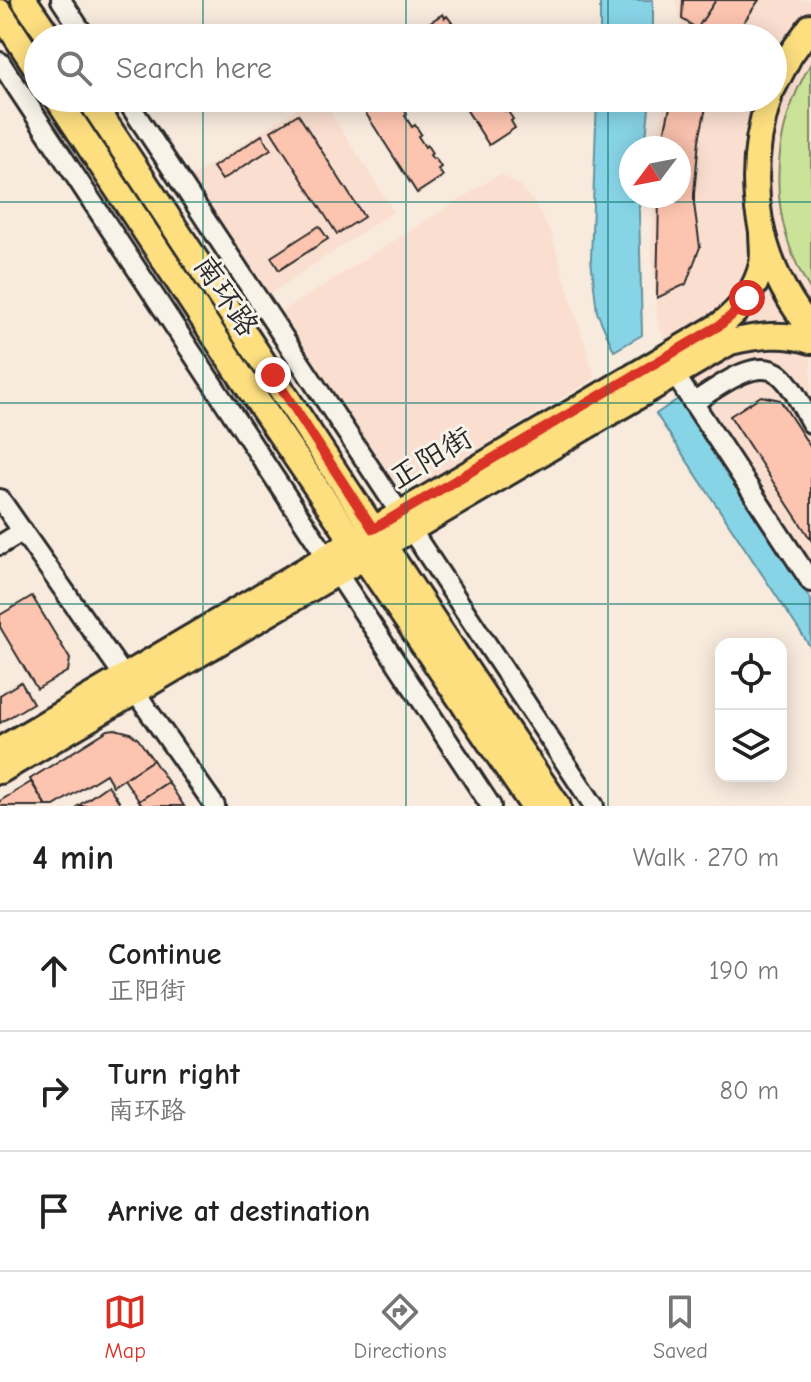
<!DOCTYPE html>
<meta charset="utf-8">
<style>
body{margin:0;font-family:"Comic Neue","LXGW WenKai TC",sans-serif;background:#f2f2f2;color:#222}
.controls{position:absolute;right:24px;bottom:24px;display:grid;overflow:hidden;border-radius:16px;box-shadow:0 4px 20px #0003}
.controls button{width:72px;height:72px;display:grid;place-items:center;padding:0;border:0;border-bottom:2px solid #e0e0e0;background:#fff;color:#222;font:40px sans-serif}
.compass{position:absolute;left:619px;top:136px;width:72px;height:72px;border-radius:50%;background:#fff;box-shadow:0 4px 20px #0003;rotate:238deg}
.stop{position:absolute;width:24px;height:24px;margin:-18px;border:6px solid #d93025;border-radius:50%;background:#fff}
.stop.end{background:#d93025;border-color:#fff;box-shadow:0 2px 8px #0008}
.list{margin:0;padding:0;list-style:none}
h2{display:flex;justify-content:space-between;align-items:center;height:104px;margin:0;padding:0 32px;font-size:34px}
h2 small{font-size:26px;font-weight:400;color:#767676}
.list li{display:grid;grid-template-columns:52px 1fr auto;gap:24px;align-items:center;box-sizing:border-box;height:120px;padding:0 32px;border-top:2px solid #e0e0e0}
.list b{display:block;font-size:30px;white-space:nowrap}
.list p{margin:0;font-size:26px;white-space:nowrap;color:#767676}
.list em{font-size:26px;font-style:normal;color:#767676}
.icon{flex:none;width:44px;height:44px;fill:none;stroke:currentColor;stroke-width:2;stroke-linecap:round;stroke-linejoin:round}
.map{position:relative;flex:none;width:811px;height:806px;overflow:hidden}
.search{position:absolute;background:#fff;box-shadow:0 4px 20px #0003;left:24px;right:24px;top:24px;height:88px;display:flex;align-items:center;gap:20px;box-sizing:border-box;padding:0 28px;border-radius:44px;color:#767676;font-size:30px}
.sheet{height:464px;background:#fff}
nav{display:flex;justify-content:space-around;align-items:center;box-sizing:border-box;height:112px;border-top:2px solid #e0e0e0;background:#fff;font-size:22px;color:#767676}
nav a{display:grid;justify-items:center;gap:4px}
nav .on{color:#d93025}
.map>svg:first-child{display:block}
.built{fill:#fadfd0}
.green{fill:#cbe399;stroke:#7b8762;stroke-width:2}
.water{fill:#88d4e7;stroke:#63909c;stroke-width:2}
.building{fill:#fdc5b0;stroke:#2b2b2b;stroke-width:2}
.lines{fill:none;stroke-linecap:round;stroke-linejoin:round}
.minor-casing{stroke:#2b2b2b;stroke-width:24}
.major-casing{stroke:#2b2b2b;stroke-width:30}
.minor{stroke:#f7f3e8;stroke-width:18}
.major{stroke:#fddf80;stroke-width:24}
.route{stroke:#d93025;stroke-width:10}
.grid{fill:none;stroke:#0f766e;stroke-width:2;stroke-opacity:0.55}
.labels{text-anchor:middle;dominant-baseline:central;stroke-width:6;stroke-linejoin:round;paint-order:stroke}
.street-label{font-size:30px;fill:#2b2b2b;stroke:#f7f3e8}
</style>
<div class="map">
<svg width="811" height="806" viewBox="0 0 811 806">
<rect width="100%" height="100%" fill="#f8eadd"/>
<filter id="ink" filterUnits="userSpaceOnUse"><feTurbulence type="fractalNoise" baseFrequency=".0125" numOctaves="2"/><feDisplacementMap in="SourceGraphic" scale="16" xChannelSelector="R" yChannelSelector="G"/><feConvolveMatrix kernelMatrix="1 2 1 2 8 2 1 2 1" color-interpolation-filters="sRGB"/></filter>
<g filter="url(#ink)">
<g class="built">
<path d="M676,0H811V563L658,326L651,247L654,196H679V148H656L665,98H773V38H683Z"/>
<path d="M313,98H321L394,211L264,298L187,180Z"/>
<path d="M500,174L519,185L526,193L536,205L550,230L595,378L428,480L414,484L393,480L378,470L278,314Z"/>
</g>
<path class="green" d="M811,63V291C766,218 769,135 811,63Z"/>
<g class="water">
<rect x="600" y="0" width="53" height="38"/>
<path d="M597,98H650L645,148H631V196H640L639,209L642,335L614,351L597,312L591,259Z"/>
<path d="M678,399L811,600V648L656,414Z"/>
</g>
<g class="building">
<path d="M683,0H716L698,29L682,19Z"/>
<path d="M716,0H759L733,38H694L700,24Z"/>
<path d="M443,14L445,18L447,16L453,24L450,26L458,38H421L416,31Z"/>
<path d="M356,98H393L398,105L401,104L407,114L405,116L412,127L415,125L421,134L418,136L425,147L427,145L432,153L430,155L433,159L435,158L441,167L438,169L443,176L417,193Z"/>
<path d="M459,98H500L504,105L502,107L505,111L507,110L513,119L511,121L515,128L489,145Z"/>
<path d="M672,98H708L699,140L694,194V204L700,247L686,284L657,298L659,196H679V148H663L664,134Z"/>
<path d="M298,114L364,217L337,234L271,131Z"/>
<path d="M262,135L271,149L222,180L213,167Z"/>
<path d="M319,226L328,239L279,270L271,257Z"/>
<path d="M761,396L780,400L811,448V540L730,416Z"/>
<path d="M32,596L70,659L68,671L37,689L0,627V615Z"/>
<path d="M21,682L33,703L0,723V695Z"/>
<path d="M115,729L130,733L138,739L153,760L113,786L106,774L54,806H46L30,779L108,730Z"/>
<path d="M153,760L168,782L139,801L124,779Z"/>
<path d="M31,782L46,806H0V801Z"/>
<path d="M168,782L184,806H142L139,801Z"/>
<path d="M108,785L122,806H78Z"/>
</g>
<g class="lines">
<defs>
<g id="minor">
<path d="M61,0L86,38"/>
<path d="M0,62L491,806"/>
<path d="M125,98L594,806"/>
<path d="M675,375L811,582"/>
<path d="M693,403C714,390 756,355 780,375C794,387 802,408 811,423"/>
<path d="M0,499L215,806"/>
<path d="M0,545L23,531"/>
</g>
<g id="major">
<path d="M24,0L50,38"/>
<path d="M0,12L38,70"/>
<path d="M773,88L790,55L811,26"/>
<path d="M57,98L250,390L533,806"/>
<path d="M89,98C246,334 399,572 558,806"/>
<path d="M769,98C743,180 756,262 811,329"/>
<path d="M0,750L720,325C740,310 756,290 762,264C764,254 762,242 762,232"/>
<path d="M0,771L730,342C757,336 784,332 811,341"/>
</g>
</defs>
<use href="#minor" class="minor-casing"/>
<use href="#major" class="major-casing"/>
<use href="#minor" class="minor"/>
<use href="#major" class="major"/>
</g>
</g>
<g class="lines" filter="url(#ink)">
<path class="route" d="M273,375L373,529L720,325L738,310L747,298"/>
</g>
<path class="grid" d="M203,0V38M406,0V38M608,0V38M203,98V806M406,98V806M608,98V806M0,202H811M0,403H811M0,604H811"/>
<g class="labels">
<g class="street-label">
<text transform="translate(226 296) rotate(56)">南环路</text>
<text transform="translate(431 458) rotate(-31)">正阳街</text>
</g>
</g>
</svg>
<div class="controls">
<button><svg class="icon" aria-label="locate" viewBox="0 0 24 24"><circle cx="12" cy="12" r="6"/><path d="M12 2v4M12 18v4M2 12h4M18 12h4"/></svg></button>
<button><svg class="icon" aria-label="layers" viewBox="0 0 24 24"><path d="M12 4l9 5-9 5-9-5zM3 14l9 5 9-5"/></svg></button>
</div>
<svg class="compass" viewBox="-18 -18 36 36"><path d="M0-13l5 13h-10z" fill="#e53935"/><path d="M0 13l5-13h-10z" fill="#767676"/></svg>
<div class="stop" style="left:747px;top:298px"></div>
<div class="stop end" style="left:273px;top:375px"></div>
<div class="search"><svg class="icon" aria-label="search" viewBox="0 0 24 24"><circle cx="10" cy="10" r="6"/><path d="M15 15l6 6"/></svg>Search here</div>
</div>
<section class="sheet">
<h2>4 min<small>Walk · 270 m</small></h2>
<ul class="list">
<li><svg class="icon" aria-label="ahead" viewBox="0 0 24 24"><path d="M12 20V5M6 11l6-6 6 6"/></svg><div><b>Continue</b><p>正阳街</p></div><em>190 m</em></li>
<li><svg class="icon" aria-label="right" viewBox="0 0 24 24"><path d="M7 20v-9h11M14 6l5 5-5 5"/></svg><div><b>Turn right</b><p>南环路</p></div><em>80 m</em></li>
<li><svg class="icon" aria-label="arrive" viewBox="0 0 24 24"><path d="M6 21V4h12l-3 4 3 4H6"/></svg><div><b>Arrive at destination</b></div></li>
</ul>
</section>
<nav>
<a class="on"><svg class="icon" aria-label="map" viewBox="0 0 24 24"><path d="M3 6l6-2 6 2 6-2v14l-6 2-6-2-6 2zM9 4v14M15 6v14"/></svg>Map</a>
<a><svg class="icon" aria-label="directions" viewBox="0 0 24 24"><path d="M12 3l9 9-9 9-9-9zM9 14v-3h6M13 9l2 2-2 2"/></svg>Directions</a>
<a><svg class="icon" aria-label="saved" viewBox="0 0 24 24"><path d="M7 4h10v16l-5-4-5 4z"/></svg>Saved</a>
</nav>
